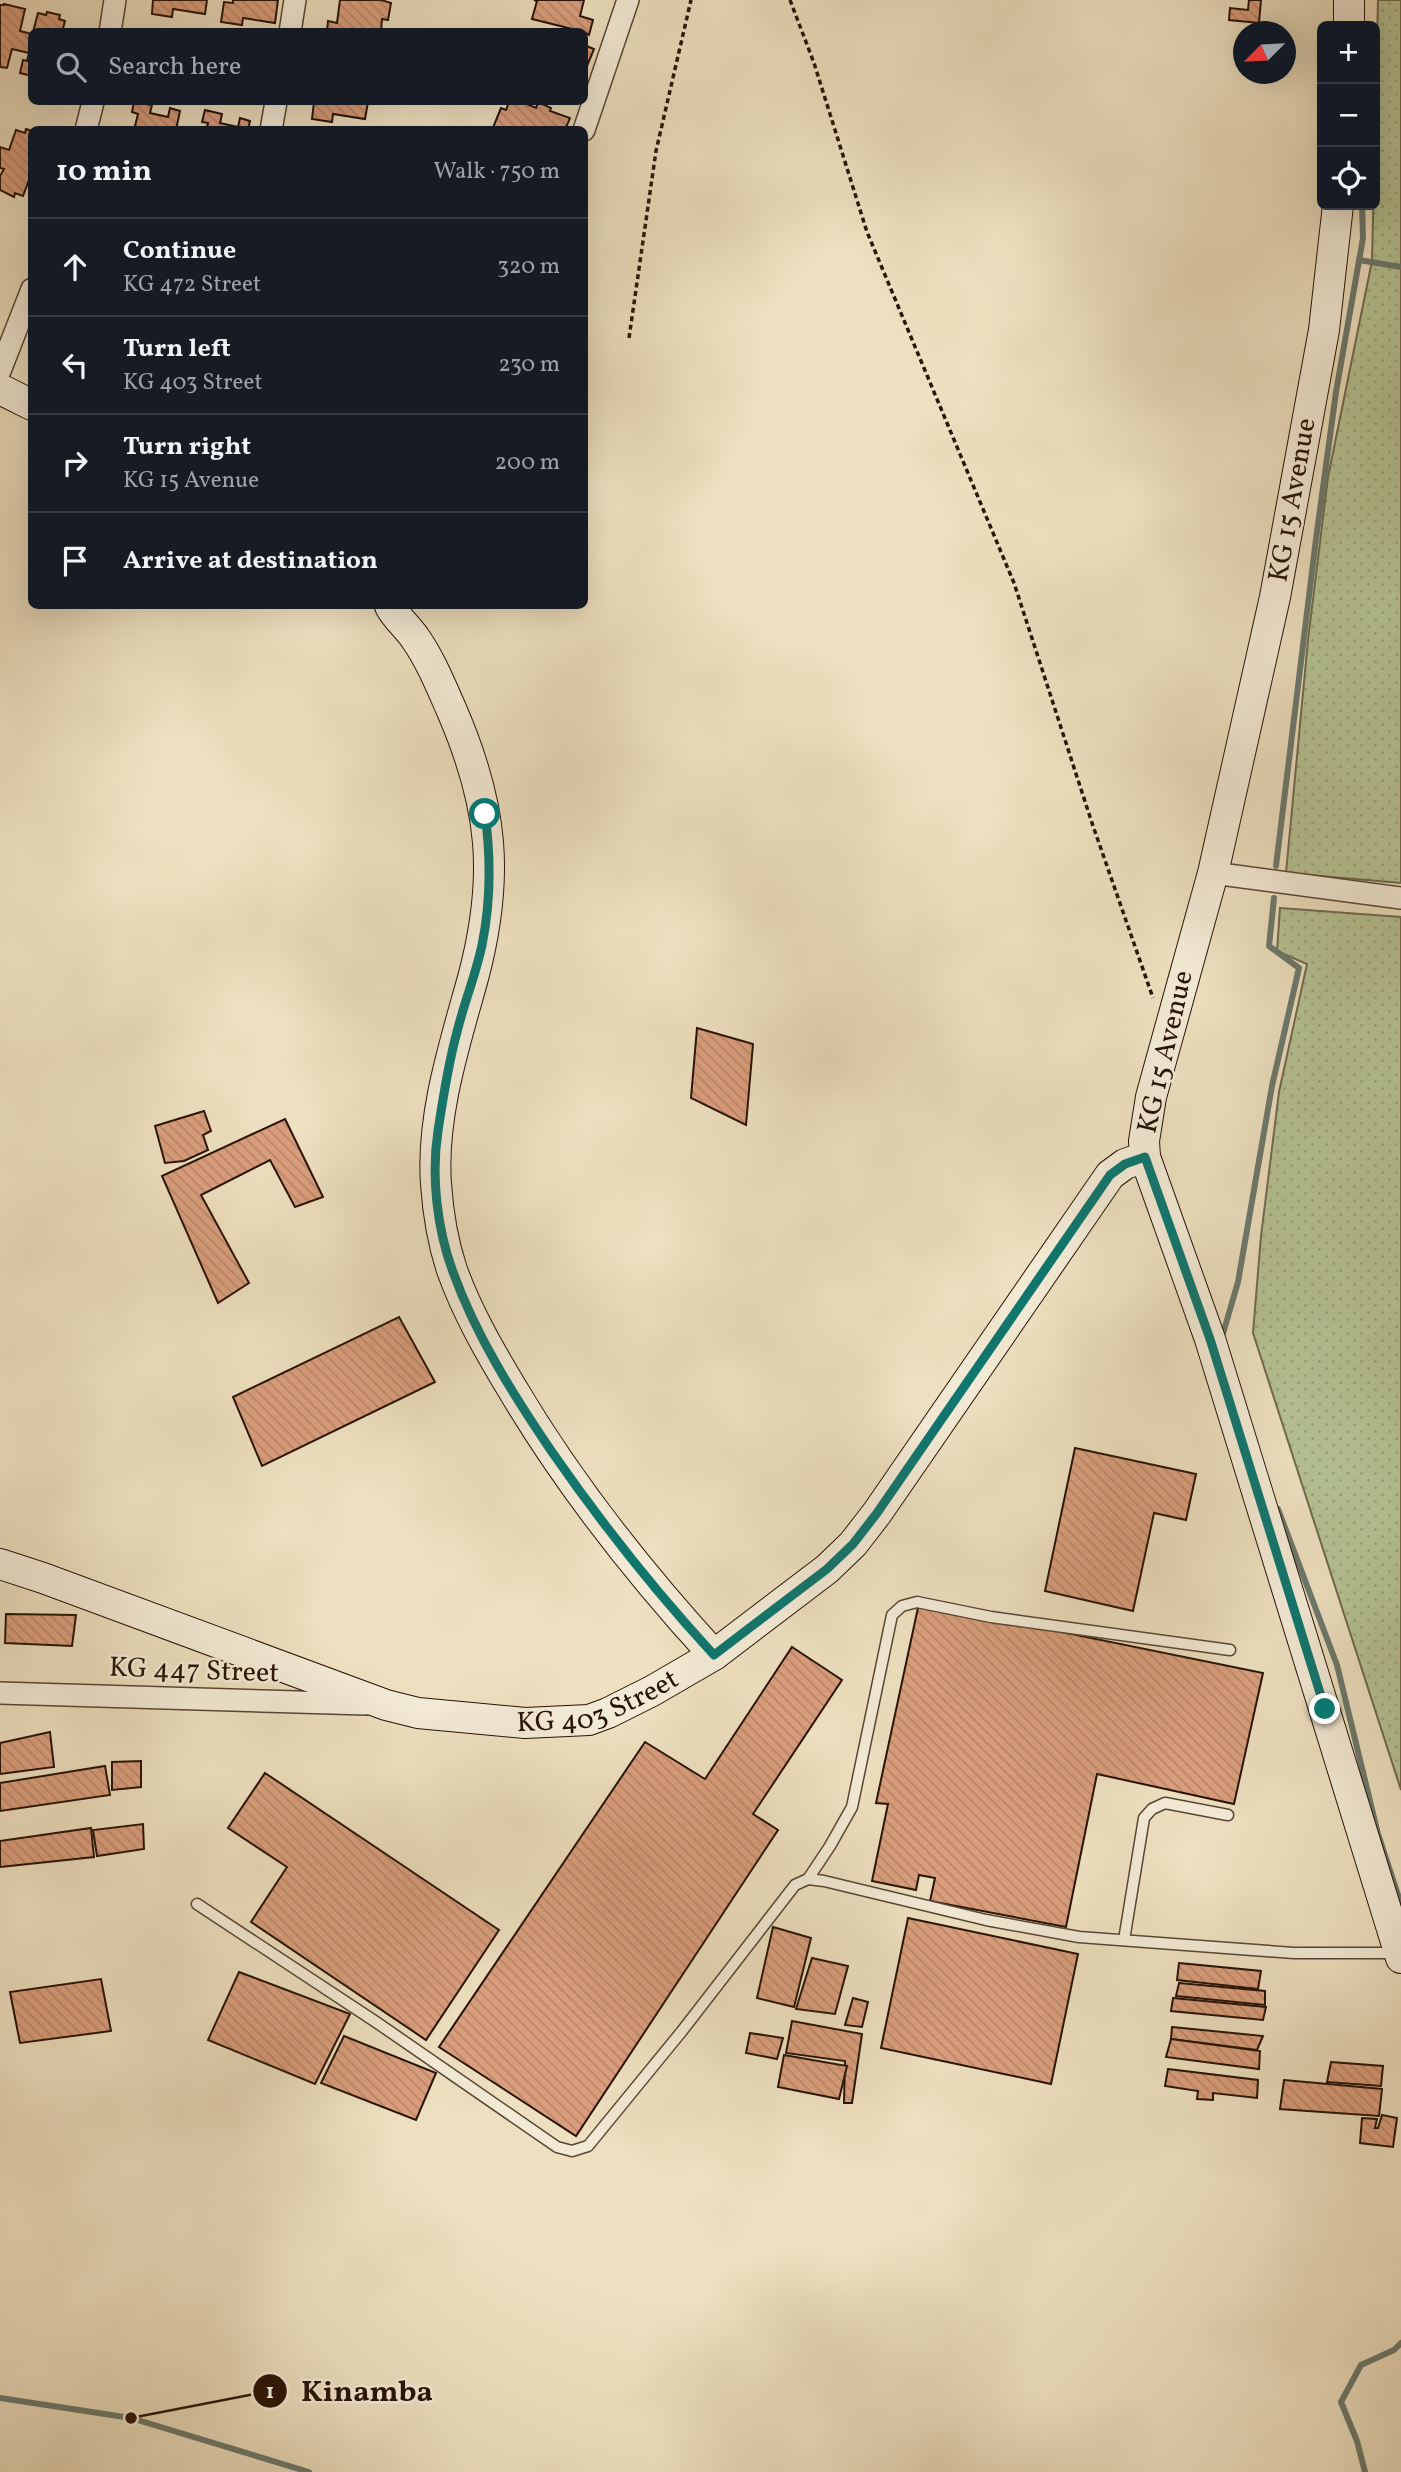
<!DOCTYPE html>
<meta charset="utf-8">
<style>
body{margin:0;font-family:Vollkorn,serif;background:#20242c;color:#f1f3f6}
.controls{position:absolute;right:21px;top:21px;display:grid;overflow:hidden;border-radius:10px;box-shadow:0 7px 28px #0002}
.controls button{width:63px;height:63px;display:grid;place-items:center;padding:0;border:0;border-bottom:2px solid #363941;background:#171b24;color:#f1f3f6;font:35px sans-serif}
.compass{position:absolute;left:1233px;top:21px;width:63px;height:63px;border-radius:50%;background:#171b24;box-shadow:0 7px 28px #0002;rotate:246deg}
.stop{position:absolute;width:21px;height:21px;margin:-16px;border:5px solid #0f766e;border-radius:50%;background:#fff}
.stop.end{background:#0f766e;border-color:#fff;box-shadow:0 2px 7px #0008}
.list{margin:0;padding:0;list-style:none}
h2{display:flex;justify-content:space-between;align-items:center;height:91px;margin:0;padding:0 28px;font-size:30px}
h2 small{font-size:23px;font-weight:400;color:#9ea1a6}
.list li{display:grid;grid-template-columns:46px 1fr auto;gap:21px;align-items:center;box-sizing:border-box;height:98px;padding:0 28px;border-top:2px solid #363941}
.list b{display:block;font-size:26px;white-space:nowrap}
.list p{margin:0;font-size:23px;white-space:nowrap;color:#9ea1a6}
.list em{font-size:23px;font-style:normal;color:#9ea1a6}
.icon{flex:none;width:38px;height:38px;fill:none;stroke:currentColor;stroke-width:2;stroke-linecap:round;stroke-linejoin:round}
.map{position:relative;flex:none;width:1401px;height:2472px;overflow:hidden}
.search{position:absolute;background:#171b24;box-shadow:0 7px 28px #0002;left:28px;top:28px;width:560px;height:77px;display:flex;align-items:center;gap:18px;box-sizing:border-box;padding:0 24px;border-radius:10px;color:#9ea1a6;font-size:26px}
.panel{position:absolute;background:#171b24;box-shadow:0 7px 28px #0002;left:28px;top:126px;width:560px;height:483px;border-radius:10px}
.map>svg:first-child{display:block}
.green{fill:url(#green-dots);stroke:#6e6a4c;stroke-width:2}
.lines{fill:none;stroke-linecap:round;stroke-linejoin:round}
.stream{stroke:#6b796c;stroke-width:6}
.building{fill:url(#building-back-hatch);stroke:#271305;stroke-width:2}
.lane-casing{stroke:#584634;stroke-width:13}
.street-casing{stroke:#584634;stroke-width:24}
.secondary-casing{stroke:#271305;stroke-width:32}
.path{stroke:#271305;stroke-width:3.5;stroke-dasharray:5 3.5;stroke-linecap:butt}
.lane{stroke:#f3ead5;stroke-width:10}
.street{stroke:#f3ead5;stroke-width:21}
.secondary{stroke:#f3ead5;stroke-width:30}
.route{stroke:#0f766e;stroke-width:9}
.labels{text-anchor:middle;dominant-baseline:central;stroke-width:5;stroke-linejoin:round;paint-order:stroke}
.street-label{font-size:28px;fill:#271305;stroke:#f3ead5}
.leader{fill:none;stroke:#271305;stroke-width:2.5}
.callout-dot{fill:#271305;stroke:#f3ead5;stroke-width:2.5}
.mark-label{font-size:21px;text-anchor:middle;font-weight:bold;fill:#fff}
.callout-label{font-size:30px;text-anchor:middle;font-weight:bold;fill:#271305;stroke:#f3ead5;stroke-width:5;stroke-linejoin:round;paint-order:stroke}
</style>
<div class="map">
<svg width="1401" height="2472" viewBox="0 0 1401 2472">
<defs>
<pattern id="green-dots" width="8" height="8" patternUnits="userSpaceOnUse" patternTransform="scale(1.75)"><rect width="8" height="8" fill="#b5c294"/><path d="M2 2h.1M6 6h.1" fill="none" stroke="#9ca67e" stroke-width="1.8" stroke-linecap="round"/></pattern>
<pattern id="building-back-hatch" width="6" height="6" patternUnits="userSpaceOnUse" patternTransform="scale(1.75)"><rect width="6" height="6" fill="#da9e7c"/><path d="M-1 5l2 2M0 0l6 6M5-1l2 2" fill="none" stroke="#bb876a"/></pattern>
</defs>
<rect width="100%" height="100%" fill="#eddfbf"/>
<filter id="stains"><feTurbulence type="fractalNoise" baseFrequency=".00286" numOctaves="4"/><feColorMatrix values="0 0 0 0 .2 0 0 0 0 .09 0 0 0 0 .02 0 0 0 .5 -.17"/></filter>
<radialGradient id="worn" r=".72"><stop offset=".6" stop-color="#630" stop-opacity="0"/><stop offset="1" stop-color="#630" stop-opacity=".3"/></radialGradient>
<g class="green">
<path d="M1378,0H1401V883L1286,873L1308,640L1328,477L1372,261Z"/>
<path d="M1280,908L1401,917V1790L1253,1333L1261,1236L1279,1092L1307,964L1277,951Z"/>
</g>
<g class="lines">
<g class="stream">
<path d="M1359,260L1401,267"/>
<path d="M1276,866L1316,539L1336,392L1363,238L1362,205"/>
<path d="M1222,1337L1238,1282L1272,1086L1299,968L1269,946L1274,898"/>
<path d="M1278,1509L1337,1665L1378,1834L1401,1904"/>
<path d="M0,2398L131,2418L309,2472"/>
<path d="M1365,2472L1357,2441L1341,2402L1361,2365L1394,2350L1401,2343"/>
</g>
</g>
<g class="building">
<path d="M153,0H207L205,14L173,9L172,17L152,14Z"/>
<path d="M233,0H278L275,23L243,18L242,25L221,22L224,2L233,3Z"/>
<path d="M340,0H381L391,3L388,20L382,19L381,32H327L328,21L337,23Z"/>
<path d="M534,0H584L580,16L593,20L589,35L584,32L532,19L537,1Z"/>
<path d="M1249,0H1261L1259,23L1229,20L1230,8L1248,10Z"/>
<path d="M4,4L25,9L20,31L32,34V76L20,73L23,60L27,61L29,53L12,49L7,68L0,67V5H4Z"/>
<path d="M47,12L60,15L59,19L65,21L62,32H33L38,13L46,15Z"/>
<path d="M584,45L594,49L585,71L584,70Z"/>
<path d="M134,102L152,105L150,113L168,117L170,108L180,111L176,130H134L138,114L132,112Z"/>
<path d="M314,102H368L365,119L333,114L332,122L312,119Z"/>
<path d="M509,102H522L536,108L538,102L551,108L550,111L570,118L565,130H492L501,108L506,110Z"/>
<path d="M205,110L222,114L220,123L238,127L240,118L250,121L248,130H206L208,123L202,122Z"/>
<path d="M26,129L32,131V172L23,196L15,193L14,197L0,190V176L4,169L0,168V147L9,150L16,130L25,133Z"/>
<path d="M697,1028L753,1044L746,1125L691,1098Z"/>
<path d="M204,1111L211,1131L203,1135L208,1150L184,1161L165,1163L155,1126Z"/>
<path d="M285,1119L323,1197L295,1207L270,1160L201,1195L249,1283L218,1303L162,1176Z"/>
<path d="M399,1317L435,1382L262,1466L233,1397Z"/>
<path d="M1075,1448L1196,1474L1186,1520L1154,1513L1133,1611L1045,1591Z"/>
<path d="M919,1603L1263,1673L1234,1804L1097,1774L1066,1927L930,1901L935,1878L919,1875L916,1890L872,1881L888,1804L876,1803Z"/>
<path d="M6,1614L76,1615L72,1646L5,1643Z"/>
<path d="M792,1647L842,1680L753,1814L778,1830L576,2136L439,2047L645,1742L705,1779Z"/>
<path d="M50,1732L54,1767L0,1774V1743Z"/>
<path d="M141,1761V1787L112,1790V1762Z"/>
<path d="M105,1766L110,1795L0,1811V1783Z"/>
<path d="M265,1773L499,1930L426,2040L251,1922L287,1867L228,1828Z"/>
<path d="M143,1824L144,1849L97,1856L93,1830Z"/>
<path d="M91,1828L94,1857L0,1867V1841Z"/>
<path d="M908,1918L1078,1954L1051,2084L881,2048Z"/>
<path d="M773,1927L811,1938L794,2007L757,1998Z"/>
<path d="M812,1958L848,1966L835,2014L796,2009Z"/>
<path d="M1179,1963L1261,1971L1258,1989L1177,1980Z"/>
<path d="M239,1972L350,2014L315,2084L208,2040Z"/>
<path d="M101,1979L111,2031L20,2043L10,1992Z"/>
<path d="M1179,1983L1265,1991V2005L1176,1996Z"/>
<path d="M853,1998L868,2002L862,2027L845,2025Z"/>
<path d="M1173,1998L1266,2007L1263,2020L1171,2011Z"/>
<path d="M792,2021L862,2034L852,2103H844L845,2061L786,2053Z"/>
<path d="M1172,2027L1263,2036L1257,2050L1171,2039Z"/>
<path d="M750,2033L783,2038L777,2059L746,2053Z"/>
<path d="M344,2036L436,2073L416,2120L321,2083Z"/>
<path d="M1171,2039L1260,2051L1259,2069L1166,2057Z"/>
<path d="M784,2055L847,2066L839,2099L778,2087Z"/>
<path d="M1331,2062L1383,2066L1381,2086L1327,2082Z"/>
<path d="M1168,2069L1258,2080L1257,2098L1213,2093V2100L1197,2099L1198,2091L1165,2086Z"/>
<path d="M1284,2080L1382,2089L1379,2116L1280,2109Z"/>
<path d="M1382,2115L1397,2118L1393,2147L1360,2143L1362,2118L1377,2119L1375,2128H1378Z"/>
</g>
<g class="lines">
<defs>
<g id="lane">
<path d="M808,1879L830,1846L852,1807L892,1615L902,1606L917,1602L991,1617L1230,1650"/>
<path d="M197,1904L376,2022L557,2147L572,2151L588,2146L682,2031L795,1885L808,1879L824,1881L986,1920L1079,1937L1294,1953H1396"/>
<path d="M1124,1940L1144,1818L1152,1809L1165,1803L1228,1815"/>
</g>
<g id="street">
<path d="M110,32L115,0"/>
<path d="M290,32L295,0"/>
<path d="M86,130L93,102"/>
<path d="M271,130L276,102"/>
<path d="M584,130L628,0"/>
<path d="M0,371L32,289"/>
<path d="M1213,873L1401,898"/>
<path d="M0,1693L366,1704"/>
</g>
<g id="secondary">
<path d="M1349,26V0"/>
<path d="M1338,205L1324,330L1275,597L1213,873L1151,1097L1144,1141L1145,1157L1210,1339L1401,1958"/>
<path d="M0,389L32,405"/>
<path d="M390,606C396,618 407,626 415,638C430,659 441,686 452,711C493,806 500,877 473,978C455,1043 431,1116 436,1184C438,1213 443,1243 452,1270C467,1312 490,1352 513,1390C570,1486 639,1573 714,1655"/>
<path id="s1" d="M0,1564L43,1578L386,1705L418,1713L525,1723L589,1720L608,1713L652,1691L714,1655L827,1569L853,1544L877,1513L1110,1175L1125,1164L1145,1157"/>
</g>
</defs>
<use href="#lane" class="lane-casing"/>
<use href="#street" class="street-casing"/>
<use href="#secondary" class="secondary-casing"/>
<g class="path">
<path d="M790,0L814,63L867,232L1014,583L1092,823L1153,998"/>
<path d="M629,338L656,151L691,0"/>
</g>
<use href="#lane" class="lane"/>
<use href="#street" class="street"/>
<use href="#secondary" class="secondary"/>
</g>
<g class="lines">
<path class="route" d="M485,814C491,858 491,901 482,945C476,974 464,1003 457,1032C448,1064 443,1098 438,1131C431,1176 437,1229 453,1272C476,1336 514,1396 552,1452C602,1524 655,1591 714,1655L827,1569L853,1544L877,1513L1110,1175L1125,1164L1145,1157L1210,1339L1325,1709"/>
</g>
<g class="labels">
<g class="street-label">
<text transform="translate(1293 500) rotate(-80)">KG 15 Avenue</text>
<text transform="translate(1166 1052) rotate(-77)">KG 15 Avenue</text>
<text transform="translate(194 1671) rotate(2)">KG 447 Street</text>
<text stroke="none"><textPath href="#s1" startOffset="628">KG 403 Street</textPath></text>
</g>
</g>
<path class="leader" d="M131 2418L270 2391"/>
<g class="callout-dot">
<circle cx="131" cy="2418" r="7"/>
<circle cx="270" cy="2391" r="18"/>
</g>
<g class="mark-label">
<text x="270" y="2398">1</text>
</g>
<g class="callout-label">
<text x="367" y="2401">Kinamba</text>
</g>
<rect width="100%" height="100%" filter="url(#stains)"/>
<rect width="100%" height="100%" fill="url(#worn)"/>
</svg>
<div class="controls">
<button>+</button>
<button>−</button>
<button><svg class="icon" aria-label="locate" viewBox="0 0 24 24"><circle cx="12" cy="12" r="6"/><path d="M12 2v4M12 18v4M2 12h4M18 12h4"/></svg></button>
</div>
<svg class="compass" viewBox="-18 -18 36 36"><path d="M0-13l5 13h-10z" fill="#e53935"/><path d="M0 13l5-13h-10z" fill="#9ea1a6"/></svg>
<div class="stop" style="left:485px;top:814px"></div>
<div class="stop end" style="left:1325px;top:1709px"></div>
<div class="search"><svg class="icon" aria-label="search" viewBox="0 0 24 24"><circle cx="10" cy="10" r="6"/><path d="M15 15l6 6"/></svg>Search here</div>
<section class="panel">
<h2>10 min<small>Walk · 750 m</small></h2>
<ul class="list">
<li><svg class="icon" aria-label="ahead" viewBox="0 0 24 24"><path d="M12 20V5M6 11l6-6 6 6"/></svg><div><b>Continue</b><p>KG 472 Street</p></div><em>320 m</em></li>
<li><svg class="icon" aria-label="left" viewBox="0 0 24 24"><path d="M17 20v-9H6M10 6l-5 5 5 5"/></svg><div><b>Turn left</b><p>KG 403 Street</p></div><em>230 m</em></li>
<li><svg class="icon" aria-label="right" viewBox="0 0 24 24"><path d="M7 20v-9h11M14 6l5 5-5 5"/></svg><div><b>Turn right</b><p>KG 15 Avenue</p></div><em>200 m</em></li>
<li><svg class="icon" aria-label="arrive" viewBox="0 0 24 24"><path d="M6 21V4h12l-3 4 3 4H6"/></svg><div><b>Arrive at destination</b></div></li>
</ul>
</section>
</div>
